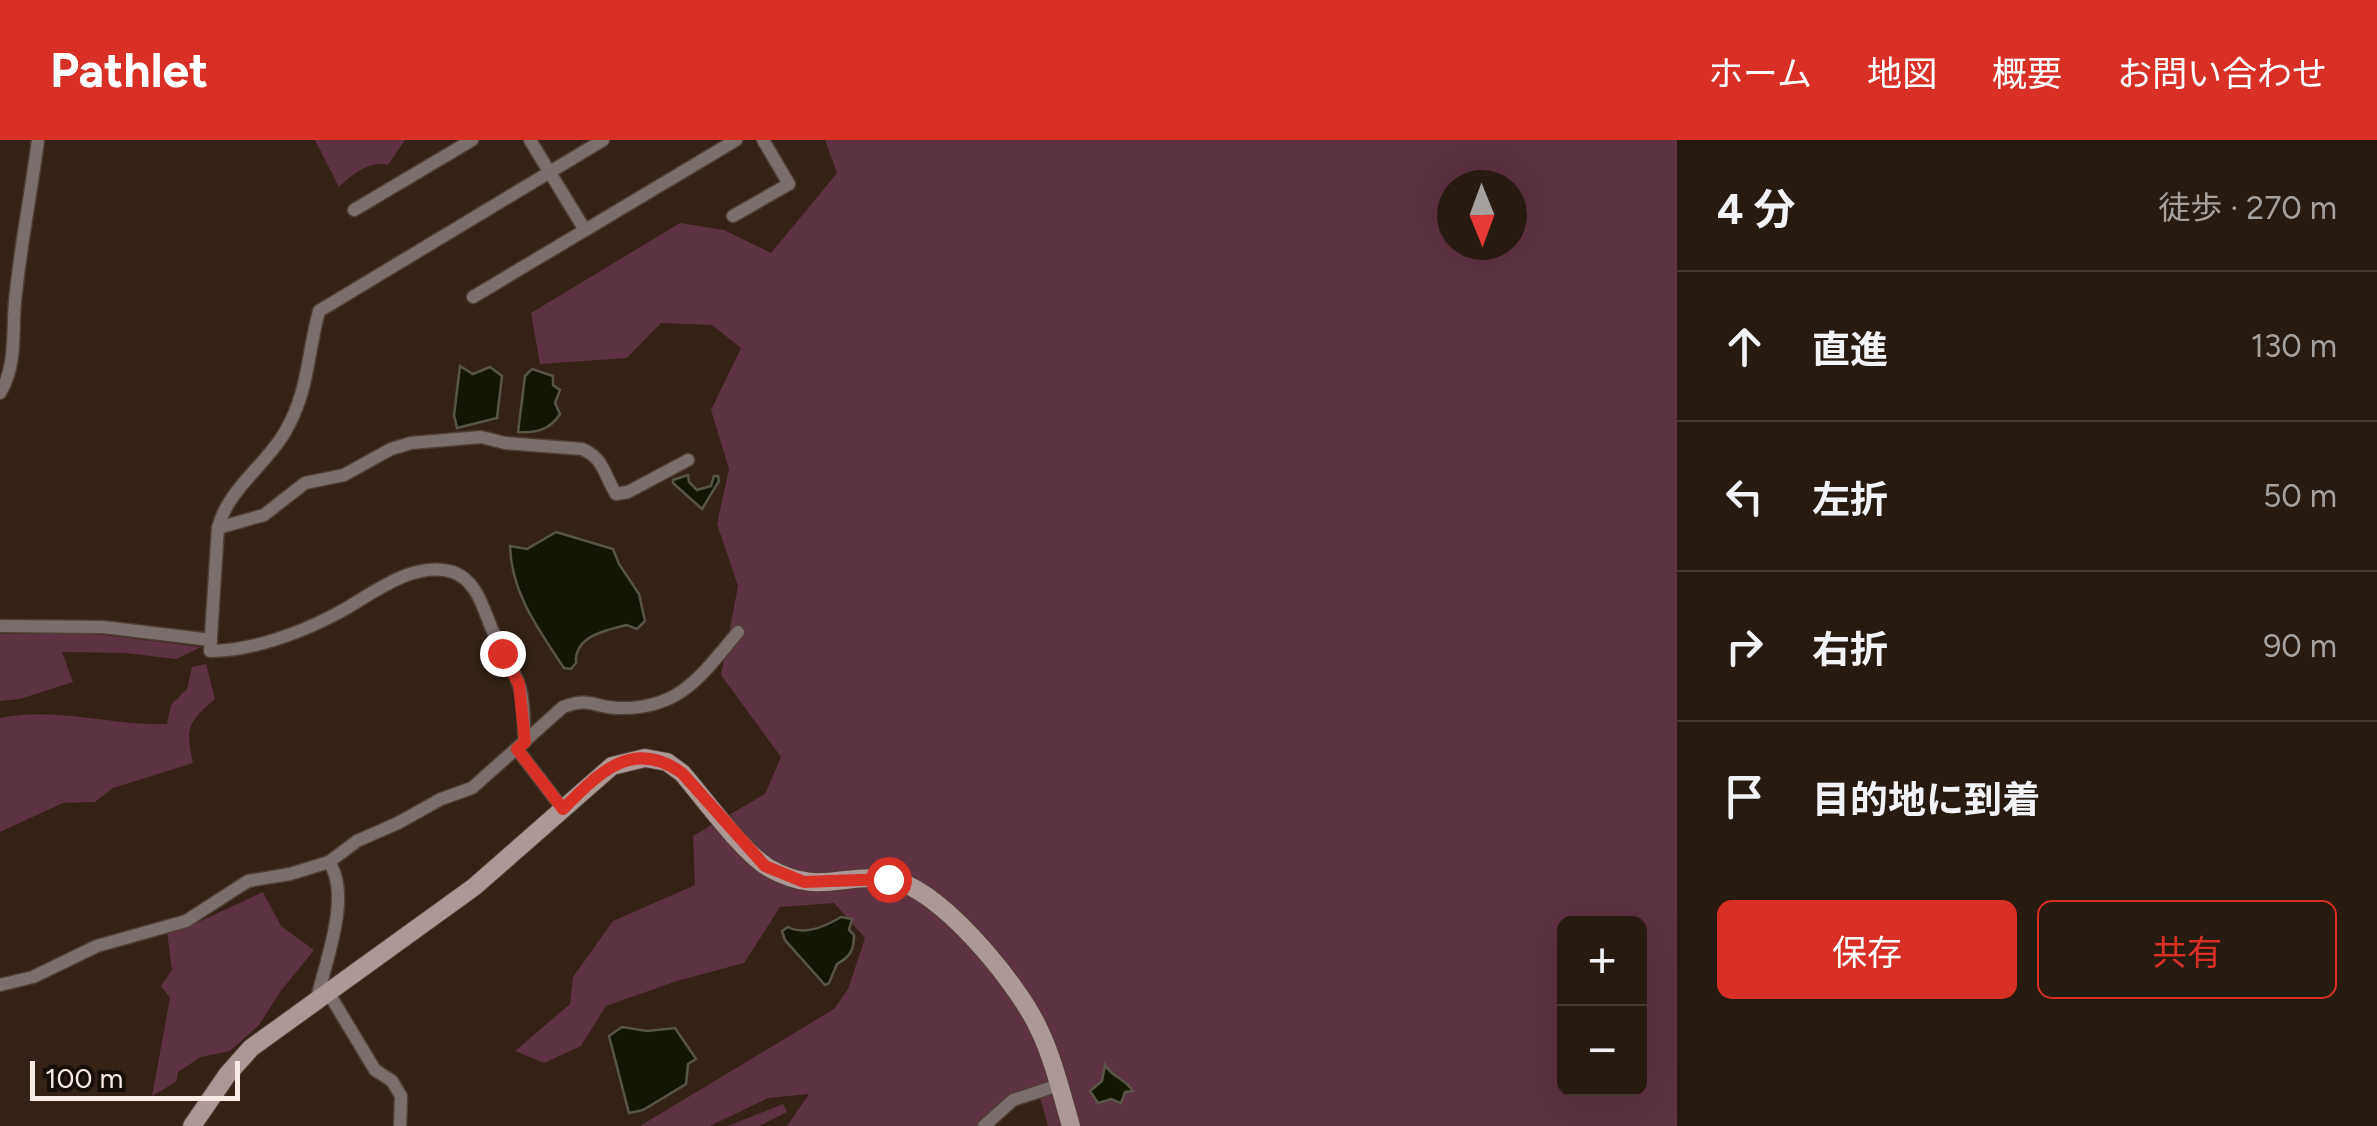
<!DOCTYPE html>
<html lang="ja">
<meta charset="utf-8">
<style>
body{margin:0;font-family:Figtree,"Noto Sans JP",sans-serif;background:#2f2319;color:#f1f3f6}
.controls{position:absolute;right:30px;bottom:30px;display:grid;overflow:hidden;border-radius:15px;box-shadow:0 10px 40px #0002}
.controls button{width:90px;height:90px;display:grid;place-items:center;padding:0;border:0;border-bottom:2px solid #433830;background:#271a10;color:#f1f3f6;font:50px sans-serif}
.compass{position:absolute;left:1437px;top:30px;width:90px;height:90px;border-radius:50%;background:#271a10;box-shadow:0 10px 40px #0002;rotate:179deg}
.scale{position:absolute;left:30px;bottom:25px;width:210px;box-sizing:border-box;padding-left:10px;border:5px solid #f7ebe3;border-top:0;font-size:28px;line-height:35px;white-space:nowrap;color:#f7ebe3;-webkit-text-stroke:8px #160e08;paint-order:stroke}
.stop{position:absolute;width:30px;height:30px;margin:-22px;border:8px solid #d93025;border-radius:50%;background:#fff}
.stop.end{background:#d93025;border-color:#fff;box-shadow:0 2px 10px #0008}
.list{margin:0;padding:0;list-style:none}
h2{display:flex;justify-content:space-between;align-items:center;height:130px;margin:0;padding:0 40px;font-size:42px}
h2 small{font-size:32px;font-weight:400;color:#a4a19f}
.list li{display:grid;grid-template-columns:65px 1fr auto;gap:30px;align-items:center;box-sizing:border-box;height:150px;padding:0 40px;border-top:2px solid #433830}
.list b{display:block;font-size:38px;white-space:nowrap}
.list em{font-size:32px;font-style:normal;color:#a4a19f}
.actions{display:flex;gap:20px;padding:30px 40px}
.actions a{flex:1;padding:22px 0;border:2px solid #d93025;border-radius:15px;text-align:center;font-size:35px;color:#d93025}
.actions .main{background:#d93025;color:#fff}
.icon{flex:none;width:55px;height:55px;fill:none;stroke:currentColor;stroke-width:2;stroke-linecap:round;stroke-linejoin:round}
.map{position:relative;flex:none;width:1677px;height:986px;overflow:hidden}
header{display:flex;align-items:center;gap:60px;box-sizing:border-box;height:140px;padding:0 50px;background:#d93025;color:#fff}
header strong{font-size:48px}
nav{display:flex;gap:55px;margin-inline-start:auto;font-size:35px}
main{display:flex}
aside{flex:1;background:#271a10}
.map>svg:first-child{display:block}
.green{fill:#5d3242;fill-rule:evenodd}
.water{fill:#131602;stroke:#575646;stroke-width:2.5}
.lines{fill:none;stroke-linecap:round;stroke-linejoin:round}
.street-casing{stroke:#4f3e33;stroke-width:15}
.secondary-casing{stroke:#4f3e33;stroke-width:20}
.street{stroke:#7b6f6d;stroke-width:12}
.secondary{stroke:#ac9896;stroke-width:18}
.route{stroke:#d93025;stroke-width:12}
</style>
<header>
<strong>Pathlet</strong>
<nav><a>ホーム</a><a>地図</a><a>概要</a><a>お問い合わせ</a></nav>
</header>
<main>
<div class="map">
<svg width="1677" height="986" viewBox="0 0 1677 986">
<rect width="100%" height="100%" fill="#342216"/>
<g class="green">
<path d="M315,0H405L388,25C369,20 352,35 339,47Z"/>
<path d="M825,0H1677V986H1048L1039,954L1001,969L987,986H787L809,954L768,958L710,986H640L834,869L848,849L865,798L834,763L780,767L744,823L677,841L606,866L581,906L544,923L515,911L570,864L573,837L613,781L695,745L693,696L765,654L781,617L721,535L738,446L717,384L729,329L711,270L741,208L712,185L661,183L627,218L540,224L531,173L680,83L724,90L771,113L837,33ZM1452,45H1512V105H1452ZM1564,784H1640V948H1564Z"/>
<path d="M88,493L201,507L176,519L125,513L62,512L73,542L20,559L0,561V494Z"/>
<path d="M206,524L215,559C188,582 185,588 193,623L113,648L95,662L63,663L0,692V578C56,566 112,586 167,584L171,565L187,549L192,527Z"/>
<path d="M263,752L281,786L314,810L280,852L259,885L230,911L201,917L178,932L176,942L152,956L170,858L161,846L172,830L167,792L192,785Z"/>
<path d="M783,964L787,972L759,986H728Z"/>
</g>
<g class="water">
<path d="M460,226L473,234L490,227L502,236L497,278L457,288L454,275Z"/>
<path d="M532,229L553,236V245L560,250L555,263L560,274C550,290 536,293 518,292L525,236Z"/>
<path d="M688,335L689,342L697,350L711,346L714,336H718L719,341L702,369L673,343V340Z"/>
<path d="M556,392L613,409L619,424L639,454L645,481L637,489L627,485C606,490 574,496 576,523L571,529L564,528C539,490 511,453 510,406L527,409Z"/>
<path d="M841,777L852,779L849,790L854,795C854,810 850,817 837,824L829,843L825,845L785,800L782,791L788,787C805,796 826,786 841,777Z"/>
<path d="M622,887L647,891L675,888L696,919L688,924L686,944L643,970L629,973L609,896Z"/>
<path d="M1105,925C1112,937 1124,938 1133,951L1125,952L1121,963L1111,959L1098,963L1090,951L1102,941Z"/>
</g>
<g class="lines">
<defs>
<g id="street">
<path d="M530,0L585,90"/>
<path d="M354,70L472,0"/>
<path d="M733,76L789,44L763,0"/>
<path d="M473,157L736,0"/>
<path d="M0,253C17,225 12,194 15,162C20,108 31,54 38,0"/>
<path d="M218,388L264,375L305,343L344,335L391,309L411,303L481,297L505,303L582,309C604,318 604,335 616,354L628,352L688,320"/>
<path d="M0,486L103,487L211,500"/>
<path d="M525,602C523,584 525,559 518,542C510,523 499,506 491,487C483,467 476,440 453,432C411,419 368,458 334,475C298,494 250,511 210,511L218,388C227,350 266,325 285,292C309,251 307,215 319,171L603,0"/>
<path d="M517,609L563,669"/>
<path d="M0,845L33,837L97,806L186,781L248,741L290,734L329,722L357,701L398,683L441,659L472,648L563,567C590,557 594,567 617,568C680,570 701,536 738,492"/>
<path d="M328,852L375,930L392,941L401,956L400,986"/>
<path d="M317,859C325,822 352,756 329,722"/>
<path d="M984,986L1013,960L1059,945"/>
</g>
<path id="secondary" d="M192,986L227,935L251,908L474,747L612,626L645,618L667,622L682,633C704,658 743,713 769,728C819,756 841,733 888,739C938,745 1016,842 1037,885C1053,917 1061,952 1071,986"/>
</defs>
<use href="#street" class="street-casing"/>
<use href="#secondary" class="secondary-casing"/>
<use href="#street" class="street"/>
<use href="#secondary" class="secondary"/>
</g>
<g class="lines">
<path class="route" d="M502,513L519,544L525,602L517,609L563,669C598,634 632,597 682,633L765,726L804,742L888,739"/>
</g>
</svg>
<div class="controls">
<button>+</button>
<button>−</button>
</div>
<svg class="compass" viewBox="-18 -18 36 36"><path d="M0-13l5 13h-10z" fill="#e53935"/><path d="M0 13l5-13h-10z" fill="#a4a19f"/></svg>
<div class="scale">100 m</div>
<div class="stop" style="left:888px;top:739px"></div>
<div class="stop end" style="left:502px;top:513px"></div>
</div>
<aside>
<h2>4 分<small>徒歩 · 270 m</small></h2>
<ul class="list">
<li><svg class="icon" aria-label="ahead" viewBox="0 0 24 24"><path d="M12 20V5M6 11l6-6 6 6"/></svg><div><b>直進</b></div><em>130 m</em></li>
<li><svg class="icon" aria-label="left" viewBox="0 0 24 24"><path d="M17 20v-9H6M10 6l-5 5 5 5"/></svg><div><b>左折</b></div><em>50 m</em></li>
<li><svg class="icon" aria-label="right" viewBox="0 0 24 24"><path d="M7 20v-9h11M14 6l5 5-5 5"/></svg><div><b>右折</b></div><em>90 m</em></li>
<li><svg class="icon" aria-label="arrive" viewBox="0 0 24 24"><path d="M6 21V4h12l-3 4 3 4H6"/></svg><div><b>目的地に到着</b></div></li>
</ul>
<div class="actions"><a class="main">保存</a><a>共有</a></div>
</aside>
</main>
